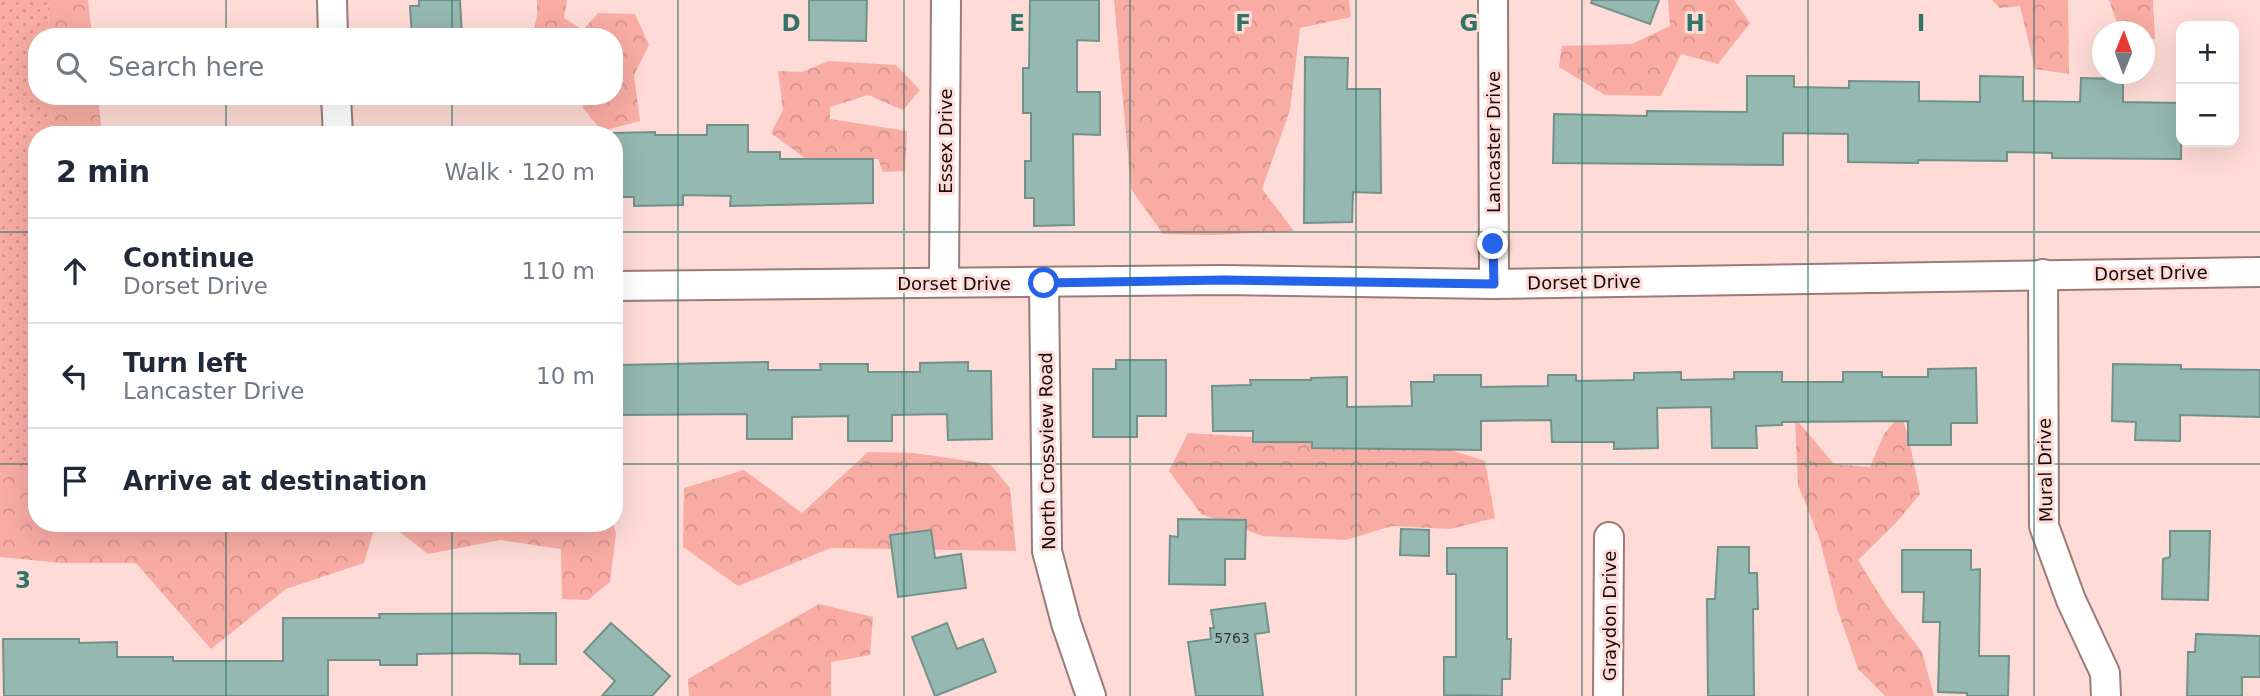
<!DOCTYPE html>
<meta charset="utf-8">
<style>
body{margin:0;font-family:"DejaVu Sans",sans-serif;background:#f6f6f7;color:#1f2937}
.controls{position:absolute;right:21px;top:21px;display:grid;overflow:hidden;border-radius:14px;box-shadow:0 7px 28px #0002}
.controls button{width:63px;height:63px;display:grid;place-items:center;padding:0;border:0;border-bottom:2px solid #e0e1e3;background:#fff;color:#1f2937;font:35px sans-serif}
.compass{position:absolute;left:2092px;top:21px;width:63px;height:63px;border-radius:50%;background:#fff;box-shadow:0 7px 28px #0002;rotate:1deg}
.stop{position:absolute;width:21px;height:21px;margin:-16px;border:5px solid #2563eb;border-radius:50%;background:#fff}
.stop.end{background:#2563eb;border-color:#fff;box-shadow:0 2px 7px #0008}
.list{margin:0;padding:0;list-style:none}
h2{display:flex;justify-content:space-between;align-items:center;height:91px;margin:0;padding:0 28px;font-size:30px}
h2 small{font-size:23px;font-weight:400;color:#747a83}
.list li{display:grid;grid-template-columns:46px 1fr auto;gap:21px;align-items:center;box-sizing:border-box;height:105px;padding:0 28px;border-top:2px solid #e0e1e3}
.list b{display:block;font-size:26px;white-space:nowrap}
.list p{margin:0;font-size:23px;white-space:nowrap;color:#747a83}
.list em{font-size:23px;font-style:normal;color:#747a83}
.icon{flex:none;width:38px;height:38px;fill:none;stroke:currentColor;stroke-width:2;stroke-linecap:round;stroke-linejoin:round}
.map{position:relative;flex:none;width:2260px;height:696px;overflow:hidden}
.search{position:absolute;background:#fff;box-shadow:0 7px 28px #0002;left:28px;top:28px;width:595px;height:77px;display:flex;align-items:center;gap:18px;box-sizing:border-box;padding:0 24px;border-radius:28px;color:#747a83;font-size:26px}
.panel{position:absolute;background:#fff;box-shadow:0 7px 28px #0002;left:28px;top:126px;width:595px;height:406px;border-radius:28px}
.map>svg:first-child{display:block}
.green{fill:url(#green-dots)}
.forest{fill:url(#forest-crowns)}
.building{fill:#95b8b0;stroke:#70928a;stroke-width:2}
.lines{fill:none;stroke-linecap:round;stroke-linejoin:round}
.street-casing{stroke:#9a7b77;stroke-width:32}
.street{stroke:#fff;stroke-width:28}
.route{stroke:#2563eb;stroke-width:9}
.grid{fill:none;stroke:#2f7468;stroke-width:2;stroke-opacity:0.55}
.labels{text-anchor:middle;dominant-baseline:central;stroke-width:6;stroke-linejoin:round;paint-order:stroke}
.number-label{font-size:14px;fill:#353633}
.street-label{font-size:18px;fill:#150a09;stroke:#fedbd6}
.grid-label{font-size:23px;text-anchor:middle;font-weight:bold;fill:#2f7468;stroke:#fedbd6;stroke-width:6;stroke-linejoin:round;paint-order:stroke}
</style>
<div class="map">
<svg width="2260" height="696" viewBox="0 0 2260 696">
<defs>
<pattern id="green-dots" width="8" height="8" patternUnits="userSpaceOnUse" patternTransform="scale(1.75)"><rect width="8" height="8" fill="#f8aca3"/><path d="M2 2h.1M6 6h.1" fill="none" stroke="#d4938b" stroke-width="1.8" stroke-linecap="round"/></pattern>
<pattern id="forest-crowns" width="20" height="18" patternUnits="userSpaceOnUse" patternTransform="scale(1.75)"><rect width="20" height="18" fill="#f8aca3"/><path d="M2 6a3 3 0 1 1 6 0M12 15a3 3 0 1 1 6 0" fill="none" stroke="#d4938b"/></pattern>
</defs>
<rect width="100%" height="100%" fill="#fedbd6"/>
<path class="green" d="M0,0H48L49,37H37V96H51L53,135H37V462L0,465Z"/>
<g class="forest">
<path d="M48,0H88L92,37H49Z"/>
<path d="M537,0H567L564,18L583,30L598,13L635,14L649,45L634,75L640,121L602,131L583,108L585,96H614V37H532L537,16Z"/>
<path d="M1114,0H1349L1351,17L1300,28L1290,110L1262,189L1294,231L1211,235L1163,234L1131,189Z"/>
<path d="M1668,0H1734L1750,23L1718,64L1681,54L1661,96L1605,95L1559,67L1562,46L1632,44L1670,26Z"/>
<path d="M1992,0H2068L2069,74L2035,69L2020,6L2000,8Z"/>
<path d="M2109,0H2153L2155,39H2145L2144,32L2120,31Z"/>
<path d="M829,61L896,65L920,90L903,110L868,95L830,107V119L907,131L905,171L883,172L878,159H806L771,133L783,110L778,71L802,72Z"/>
<path d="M51,96H98L102,135H53Z"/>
<path d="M1901,414L1909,439L1920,494L1895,524L1858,560L1886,605L1922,652L1934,696H1885L1858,669L1838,611L1819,537L1798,485L1795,418L1834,464L1870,467L1884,434Z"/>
<path d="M1188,433L1347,443H1429L1485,461L1495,518L1450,529L1392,526L1346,540L1263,536L1201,514L1169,471Z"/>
<path d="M868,452L914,453L990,464L1010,488L1016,551L831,548L738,586L683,547L684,488L744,470L802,513Z"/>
<path d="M37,462V523H376L364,563L286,589L211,649L136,563H61L0,557V465Z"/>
<path d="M388,523H613L616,534L610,582L588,600L562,599L561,549L500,540L428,554Z"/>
<path d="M819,604L873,617L870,655L831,662V696H689L688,679Z"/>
</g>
<g class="building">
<path d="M419,0H460L462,37H412L410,6H419Z"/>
<path d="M809,0H867L866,41L809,40Z"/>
<path d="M1030,0H1099V41L1077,40V92H1100V135L1073,134L1074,225L1034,226V198H1025V161H1031V113H1023V68H1029Z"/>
<path d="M1592,0H1659L1650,24L1591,3Z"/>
<path d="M1305,57L1348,58L1347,89H1380L1381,193L1353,192L1352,222L1304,223Z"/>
<path d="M1747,76H1794V87L1849,88V81L1919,82V101L1980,102V76L2023,77V101L2080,102L2081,78L2123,79V102L2181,103V159L2052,158V153L2007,152V161L1918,160V163L1848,162V134L1783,133V165L1553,163L1554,114L1647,116V111L1747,112Z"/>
<path d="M707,125H748V152H780V159H873V203L730,206L731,196L683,195V205L634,206V197H614V133L655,132V135H707Z"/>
<path d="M1116,360H1166V416H1137V437H1093V369H1116Z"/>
<path d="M768,362V370H821L820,364H868V372H920V363L968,362V371H991L992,439L948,440L947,414L892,415V441H848V416L792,417V439H747V414L620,415V365Z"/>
<path d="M2113,364L2181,365V369L2260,370V417L2180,415V441L2135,440L2136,422L2112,421Z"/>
<path d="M1976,368L1977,423H1951V445H1908V421L1782,422V425L1756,426L1757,448H1712L1711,407L1657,408L1658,448L1614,449V442H1552L1551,420L1481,421V450L1312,448V442H1253V431H1213L1212,386L1251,385L1250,380H1311V378L1347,377V407L1412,406L1411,382H1434V375H1481V387L1548,386V375H1576V381L1634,380V373L1681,372V380L1734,379V372H1782V382H1843V372H1882V377H1928V369Z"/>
<path d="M1178,519L1246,520L1245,559H1225V585L1169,584L1170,536L1178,537Z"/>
<path d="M1401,529L1429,530V556L1400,555Z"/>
<path d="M931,530L935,558L961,554L966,588L898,597L890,535Z"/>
<path d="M2170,531H2210L2208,600L2162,599L2163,559L2170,557Z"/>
<path d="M1718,547H1749V573H1757L1758,609H1753L1754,696H1708L1707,599H1715Z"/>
<path d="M1447,548H1507V639H1511L1510,679H1502V696L1444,695V657H1456V574H1447Z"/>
<path d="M1902,550H1971V570L1980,569L1979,656H2009L2008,696H1967V693L1938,692L1940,622H1923L1924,592H1902Z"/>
<path d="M1265,603L1269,632L1255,634L1263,696H1196L1188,642L1211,639L1210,628H1214L1211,610Z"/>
<path d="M556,613V664H520V654L477,653L417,654V665H380V660H328V696H4L3,639H79V643L117,642V657H173V661H283V618H380L379,614Z"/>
<path d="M611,623L670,676L652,696H602L615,681L584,652Z"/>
<path d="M947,623L957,649L983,639L996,672L935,696L912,637Z"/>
<path d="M2196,634L2260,636V677H2242V696H2187L2188,652H2195Z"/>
</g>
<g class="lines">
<defs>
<g id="street">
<path d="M332,0L333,37"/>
<path d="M1493,0L1494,284"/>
<path d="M336,96L338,135"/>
<path d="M2043,274L2044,526L2071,600L2105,673L2106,696"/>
<path d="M944,282L946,0"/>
<path d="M1044,283L1047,551L1066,623L1091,696"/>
<path d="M614,286L1224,280L1494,284L2260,272"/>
<path d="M1608,696L1609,537"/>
</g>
</defs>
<use href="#street" class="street-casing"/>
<use href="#street" class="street"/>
</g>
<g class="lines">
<path class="route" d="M1044,283L1224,280L1494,284L1493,244"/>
</g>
<path class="grid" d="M226,0V37M452,0V37M678,0V696M904,0V696M1130,0V696M1356,0V696M1582,0V696M1808,0V696M2034,0V696M226,96V135M452,96V135M0,232H37M614,232H2260M0,464H37M614,464H2260M226,523V696M452,523V696"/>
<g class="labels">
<g class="number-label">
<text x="1232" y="638">5763</text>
</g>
<g class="street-label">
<text transform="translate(945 141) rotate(-90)">Essex Drive</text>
<text transform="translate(1493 142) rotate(-90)">Lancaster Drive</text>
<text transform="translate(2151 273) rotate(-1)">Dorset Drive</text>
<text transform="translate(1584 282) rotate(-1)">Dorset Drive</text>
<text x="954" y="283">Dorset Drive</text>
<text transform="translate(1047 451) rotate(-91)">North Crossview Road</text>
<text transform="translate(2045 470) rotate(-91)">Mural Drive</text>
<text transform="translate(1609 616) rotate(-90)">Graydon Drive</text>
</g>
</g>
<g class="grid-label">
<text x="791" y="31">D</text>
<text x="1017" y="31">E</text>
<text x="1243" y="31">F</text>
<text x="1469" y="31">G</text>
<text x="1695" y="31">H</text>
<text x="1921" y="31">I</text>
<text x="23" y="588">3</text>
</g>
</svg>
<div class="controls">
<button>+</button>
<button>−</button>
</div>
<svg class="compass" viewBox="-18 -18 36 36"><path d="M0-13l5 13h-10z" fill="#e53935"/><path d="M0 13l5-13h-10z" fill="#747a83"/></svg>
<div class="stop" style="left:1044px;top:283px"></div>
<div class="stop end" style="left:1493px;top:244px"></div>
<div class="search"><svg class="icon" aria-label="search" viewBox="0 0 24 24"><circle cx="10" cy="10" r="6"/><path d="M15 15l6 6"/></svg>Search here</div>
<section class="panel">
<h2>2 min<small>Walk · 120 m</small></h2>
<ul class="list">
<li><svg class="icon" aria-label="ahead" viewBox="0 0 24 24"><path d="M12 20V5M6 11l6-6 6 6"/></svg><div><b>Continue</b><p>Dorset Drive</p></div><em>110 m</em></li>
<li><svg class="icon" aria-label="left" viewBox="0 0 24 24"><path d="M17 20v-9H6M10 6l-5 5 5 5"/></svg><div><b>Turn left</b><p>Lancaster Drive</p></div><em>10 m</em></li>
<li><svg class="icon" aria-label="arrive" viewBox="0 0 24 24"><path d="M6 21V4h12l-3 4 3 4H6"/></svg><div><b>Arrive at destination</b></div></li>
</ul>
</section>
</div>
